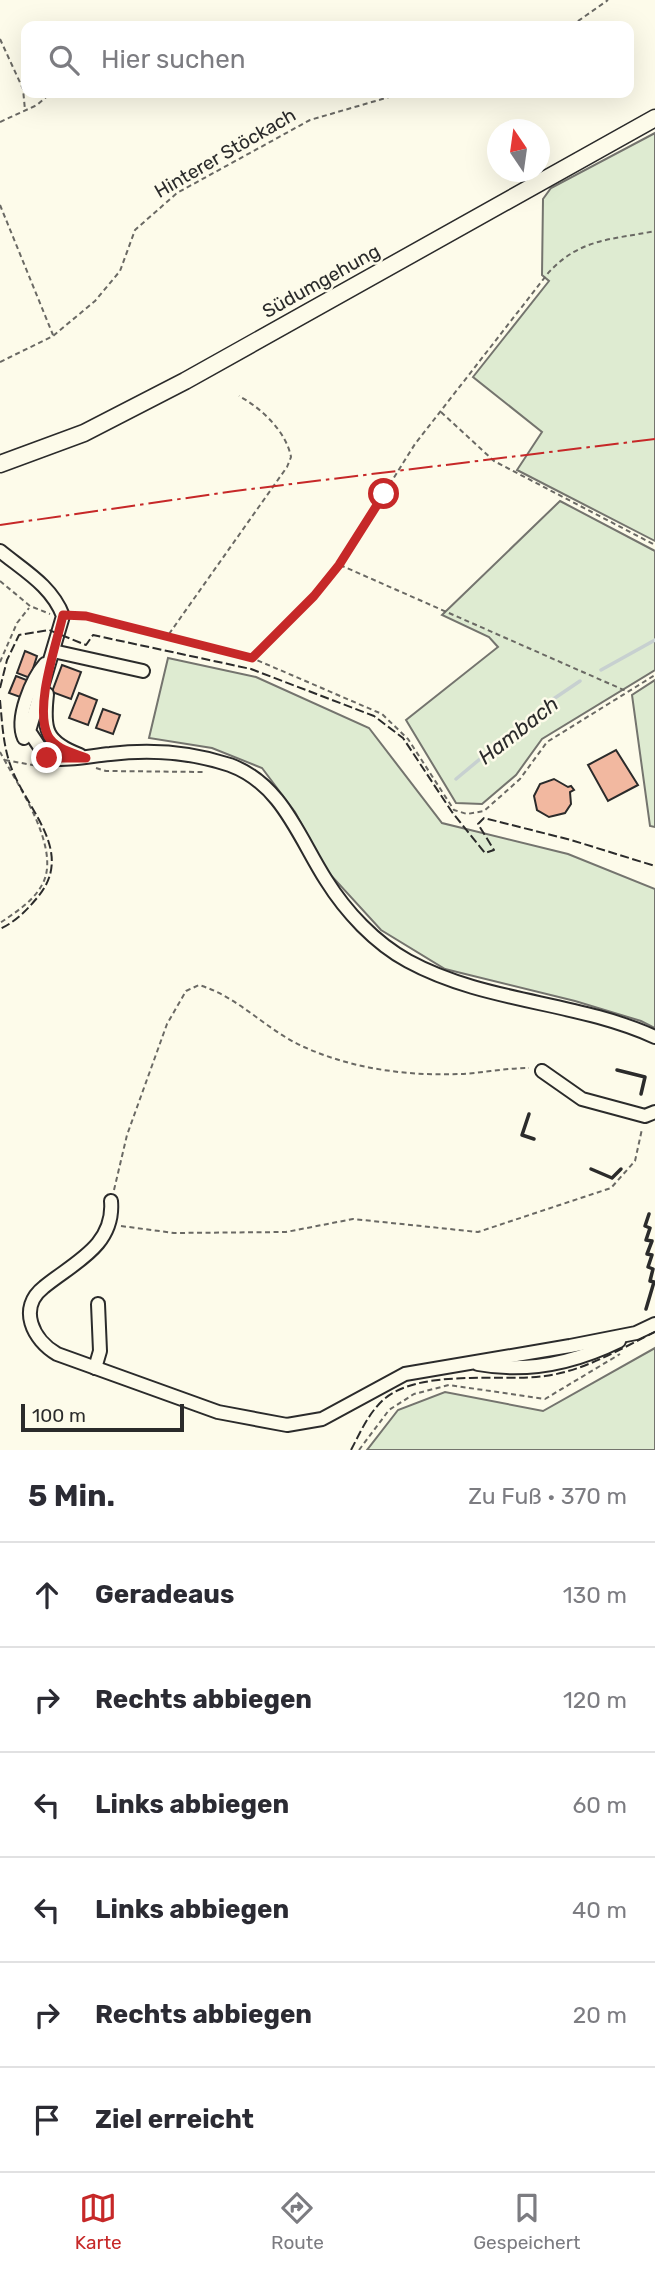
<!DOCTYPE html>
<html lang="de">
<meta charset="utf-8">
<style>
body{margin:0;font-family:Rubik,sans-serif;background:#f2f2f3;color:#2b2b33}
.compass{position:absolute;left:487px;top:119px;width:63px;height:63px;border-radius:50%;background:#fff;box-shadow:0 7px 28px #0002;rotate:347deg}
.scale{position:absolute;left:21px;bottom:18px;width:163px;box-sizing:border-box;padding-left:7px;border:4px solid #2b2b2b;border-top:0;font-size:19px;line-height:24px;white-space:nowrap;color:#2b2b2b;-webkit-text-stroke:5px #fdfbea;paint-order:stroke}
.stop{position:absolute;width:21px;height:21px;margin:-16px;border:5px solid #c62828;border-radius:50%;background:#fff}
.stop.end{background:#c62828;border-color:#fff;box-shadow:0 2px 7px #0008}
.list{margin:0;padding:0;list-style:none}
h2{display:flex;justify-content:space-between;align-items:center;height:91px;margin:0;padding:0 28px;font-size:30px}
h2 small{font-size:23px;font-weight:400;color:#7c7c81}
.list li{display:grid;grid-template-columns:46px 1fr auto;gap:21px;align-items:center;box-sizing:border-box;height:105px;padding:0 28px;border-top:2px solid #e1e1e2}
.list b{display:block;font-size:26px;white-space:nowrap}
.list em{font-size:23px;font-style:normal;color:#7c7c81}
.icon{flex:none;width:38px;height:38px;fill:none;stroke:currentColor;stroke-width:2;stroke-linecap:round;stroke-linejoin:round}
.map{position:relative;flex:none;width:655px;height:1450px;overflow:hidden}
.search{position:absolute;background:#fff;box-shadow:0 7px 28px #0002;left:21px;right:21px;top:21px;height:77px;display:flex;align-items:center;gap:18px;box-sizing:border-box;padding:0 24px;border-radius:14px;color:#7c7c81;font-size:26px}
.sheet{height:721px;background:#fff}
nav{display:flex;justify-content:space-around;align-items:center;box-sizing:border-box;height:98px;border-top:2px solid #e1e1e2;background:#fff;font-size:19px;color:#7c7c81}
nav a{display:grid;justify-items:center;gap:4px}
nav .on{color:#c62828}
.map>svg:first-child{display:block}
.green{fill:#deebd1;stroke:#74746e;stroke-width:2}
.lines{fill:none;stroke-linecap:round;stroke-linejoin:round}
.stream{stroke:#c7d0d0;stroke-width:3.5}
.building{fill:#f2b8a0;stroke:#2b2b2b;stroke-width:2}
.minor-casing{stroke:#2b2b2b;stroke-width:16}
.major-casing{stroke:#2b2b2b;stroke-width:19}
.path{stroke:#6a6964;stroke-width:2;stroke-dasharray:5 3.5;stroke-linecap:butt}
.minor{stroke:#fdfbea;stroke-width:12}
.major{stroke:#fdfbea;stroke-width:16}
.fence{stroke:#2b2b2b;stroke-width:2;stroke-dasharray:9 3.5;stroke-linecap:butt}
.wall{stroke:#2b2b2b;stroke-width:3.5}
.power{stroke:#c62828;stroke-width:2;stroke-dasharray:24 5 3.5 5;stroke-linecap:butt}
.route{stroke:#c62828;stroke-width:9}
.labels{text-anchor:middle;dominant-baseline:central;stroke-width:5;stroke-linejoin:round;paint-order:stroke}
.street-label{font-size:19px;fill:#2b2b2b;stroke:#fdfbea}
.water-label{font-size:21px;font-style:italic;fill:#2b2b2b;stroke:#fdfbea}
</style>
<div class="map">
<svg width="655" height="1450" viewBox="0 0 655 1450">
<rect width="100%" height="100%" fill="#fdfbea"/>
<g class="green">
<path d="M655,133V541L517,470L542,432L473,377L549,281L542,275L543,199L551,188Z"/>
<path d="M560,501L655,551V670L542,739L516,775L482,804L456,803L406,720L498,647L489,637L442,615Z"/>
<path d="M168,658L256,677L369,728L442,823L568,854L655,889V1028L641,1021L575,1001L445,969L381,930L327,871L295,812L262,768L212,748L149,738Z"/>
<path d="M655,680V827L650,826L632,695Z"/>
<path d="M655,1348V1450H367L398,1410L445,1392L543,1411Z"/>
</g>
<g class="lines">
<g class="stream">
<path d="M601,670L655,640"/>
<path d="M456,779L546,704L580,681"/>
</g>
</g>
<g class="building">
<path d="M25,651L37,656L30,678L17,673Z"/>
<path d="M62,665L81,672L71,699L52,692Z"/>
<path d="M16,676L29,681L23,698L9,693Z"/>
<path d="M79,693L97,700L88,725L69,718Z"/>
<path d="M103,709L120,715L113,734L96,728Z"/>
<path d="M616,750L638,785L608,801L588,765Z"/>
<path d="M554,779L568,787L571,786L574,790L570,792L571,804L565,813L549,817L537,810L534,796L540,784Z"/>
</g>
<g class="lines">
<defs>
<g id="minor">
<path d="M0,551C23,570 52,586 63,616L29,731L47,758C68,761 89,756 110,754C151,749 191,752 230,765C282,784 299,838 326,880C346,912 375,943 408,961C485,1003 576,1001 655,1037"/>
<path d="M53,651L143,671"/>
<path d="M47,694C43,729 45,742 80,755"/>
<path d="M24,738C15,718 32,679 45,664"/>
<path d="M542,1071L582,1099L645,1116L655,1112"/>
<path d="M111,1201C115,1246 73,1263 44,1287C17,1308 33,1340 57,1354L218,1412L287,1425L322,1419L405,1374L570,1346L636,1333L655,1324"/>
<path d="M478,1364C526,1373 574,1363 619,1341"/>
<path d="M95,1368L100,1351L98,1304"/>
</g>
<path id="major" d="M0,464L84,433L185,381L655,118"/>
</defs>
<use href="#minor" class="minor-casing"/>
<use href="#major" class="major-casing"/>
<g class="path">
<path d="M571,26L608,0"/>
<path d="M0,39L23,89L25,110"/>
<path d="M0,122L37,105L51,93"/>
<path d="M0,205L53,335"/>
<path d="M0,362L53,336L95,301L120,271L135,230L177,193L310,120L403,93"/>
<path d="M441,412L494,461L655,545"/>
<path d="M340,565L626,691"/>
<path d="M0,581L30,606L50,614"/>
<path d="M76,616L168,635L252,658L382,714L408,739L454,810L467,814L484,811L520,779L547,742L655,675"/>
<path d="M169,634L287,467L291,457C286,431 261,408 239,396"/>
<path d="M253,657L314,596L339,565L415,444L549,272C581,238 611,240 655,231"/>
<path d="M0,662L17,623L29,608"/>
<path d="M0,752C17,784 61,847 43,883C34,901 16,912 0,923"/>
<path d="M5,760L38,766"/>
<path d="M96,768L106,771L205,772"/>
<path d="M114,1190L127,1135L167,1024L186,991L199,985C239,997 266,1030 304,1047C353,1069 407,1076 460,1074C483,1073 506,1068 529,1068"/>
<path d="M121,1226L174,1233L286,1232L353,1219L478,1232L611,1188L635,1161L642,1129"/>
<path d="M359,1450L389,1410L414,1394L449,1385L545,1399L620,1354"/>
</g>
<use href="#minor" class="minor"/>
<use href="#major" class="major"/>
<g class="fence">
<path d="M0,688L7,660L19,635L49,630L86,645L93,635L251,669L374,716L403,738L452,812L485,853L494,850L478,824L484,818L571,840L655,866"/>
<path d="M0,700C2,721 3,744 10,764C25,809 77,851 37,898C26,911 15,922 0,929"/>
<path d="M351,1450C360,1433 368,1414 383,1400C419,1368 500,1382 545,1376C584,1371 620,1349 655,1332"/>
</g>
<g class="wall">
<path d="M617,1070L645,1077L641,1094"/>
<path d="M529,1114L522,1135L534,1139"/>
<path d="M591,1169L612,1178L621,1169"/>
<path d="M646,1309L654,1282L650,1281L653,1269L648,1267L652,1255L647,1254L652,1241L646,1240L650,1228L645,1226L649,1214"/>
</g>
<path class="power" d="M0,525L235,491L655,439"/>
</g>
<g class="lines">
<path class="route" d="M47,758H86C74,753 55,749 48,736C34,707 56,646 63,615L86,616L252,658L314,596L339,565L384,494"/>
</g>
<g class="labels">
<g class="street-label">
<text transform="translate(225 153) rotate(-30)">Hinterer Stöckach</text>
<text transform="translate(321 281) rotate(-29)">Südumgehung</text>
</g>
<g class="water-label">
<text transform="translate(518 730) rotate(-38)">Hambach</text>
</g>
</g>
</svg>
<svg class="compass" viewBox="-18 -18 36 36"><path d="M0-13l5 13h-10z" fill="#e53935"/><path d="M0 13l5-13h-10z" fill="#7c7c81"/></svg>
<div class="scale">100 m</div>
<div class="stop" style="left:384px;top:494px"></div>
<div class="stop end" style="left:47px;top:758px"></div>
<div class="search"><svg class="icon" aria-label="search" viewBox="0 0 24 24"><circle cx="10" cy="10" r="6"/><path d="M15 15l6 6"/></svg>Hier suchen</div>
</div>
<section class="sheet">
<h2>5 Min.<small>Zu Fuß · 370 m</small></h2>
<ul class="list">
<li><svg class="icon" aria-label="ahead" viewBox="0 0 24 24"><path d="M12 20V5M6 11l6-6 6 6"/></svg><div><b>Geradeaus</b></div><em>130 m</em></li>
<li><svg class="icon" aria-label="right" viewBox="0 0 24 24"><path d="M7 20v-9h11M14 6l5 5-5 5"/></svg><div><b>Rechts abbiegen</b></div><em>120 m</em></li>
<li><svg class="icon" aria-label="left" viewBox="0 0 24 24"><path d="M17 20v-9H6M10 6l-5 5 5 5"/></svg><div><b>Links abbiegen</b></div><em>60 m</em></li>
<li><svg class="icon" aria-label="left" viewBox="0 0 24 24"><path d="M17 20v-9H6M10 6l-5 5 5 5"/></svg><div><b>Links abbiegen</b></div><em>40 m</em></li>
<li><svg class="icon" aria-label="right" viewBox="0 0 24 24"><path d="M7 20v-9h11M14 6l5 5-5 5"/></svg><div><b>Rechts abbiegen</b></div><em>20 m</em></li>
<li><svg class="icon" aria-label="arrive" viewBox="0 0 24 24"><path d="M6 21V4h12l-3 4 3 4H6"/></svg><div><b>Ziel erreicht</b></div></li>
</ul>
</section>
<nav>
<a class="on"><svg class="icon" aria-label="map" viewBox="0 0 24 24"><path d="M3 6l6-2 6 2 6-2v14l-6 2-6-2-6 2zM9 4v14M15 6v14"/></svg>Karte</a>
<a><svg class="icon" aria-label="directions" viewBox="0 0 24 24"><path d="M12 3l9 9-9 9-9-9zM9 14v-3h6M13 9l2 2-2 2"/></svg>Route</a>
<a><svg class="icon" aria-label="saved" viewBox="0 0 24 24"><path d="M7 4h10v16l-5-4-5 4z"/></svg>Gespeichert</a>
</nav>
